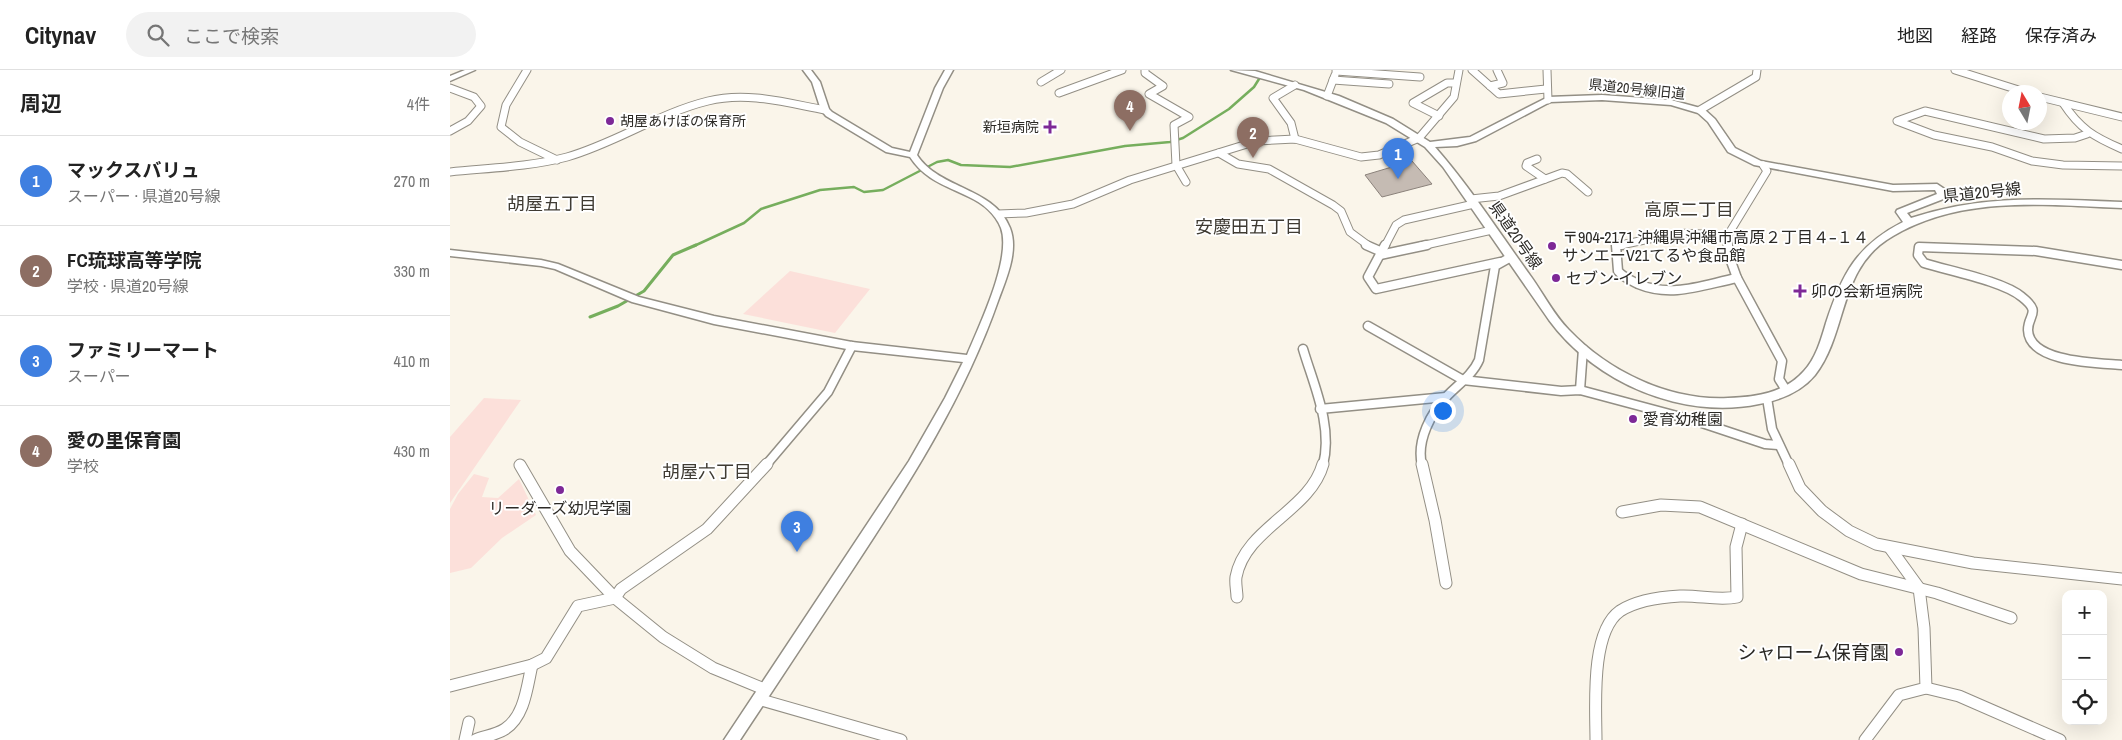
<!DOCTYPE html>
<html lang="ja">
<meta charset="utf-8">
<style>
body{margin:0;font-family:"Archivo Narrow","Noto Sans JP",sans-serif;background:#f2f2f2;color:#222}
.controls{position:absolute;right:15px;bottom:15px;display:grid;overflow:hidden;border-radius:10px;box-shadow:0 5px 20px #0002}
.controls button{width:45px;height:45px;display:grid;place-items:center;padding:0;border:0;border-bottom:1px solid #e0e0e0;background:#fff;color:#222;font:25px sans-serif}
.compass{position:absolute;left:1552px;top:15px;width:45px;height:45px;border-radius:50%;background:#fff;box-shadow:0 5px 20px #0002;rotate:350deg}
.you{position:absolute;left:992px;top:340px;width:18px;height:18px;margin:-12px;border:4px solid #fff;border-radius:50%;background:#1a73e8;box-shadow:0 0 0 8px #1a73e833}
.badge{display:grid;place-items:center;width:32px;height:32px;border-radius:50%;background:#7d2897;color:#fff;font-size:16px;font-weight:700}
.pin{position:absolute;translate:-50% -41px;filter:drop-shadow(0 1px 2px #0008)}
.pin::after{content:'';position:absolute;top:26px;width:18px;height:15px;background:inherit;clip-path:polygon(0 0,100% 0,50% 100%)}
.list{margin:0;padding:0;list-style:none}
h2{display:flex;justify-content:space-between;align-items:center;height:65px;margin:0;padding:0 20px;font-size:21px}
h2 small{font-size:16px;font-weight:400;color:#767676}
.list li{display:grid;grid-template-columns:32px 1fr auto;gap:15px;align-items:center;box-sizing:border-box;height:90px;padding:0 20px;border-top:1px solid #e0e0e0}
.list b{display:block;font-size:19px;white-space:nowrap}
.list p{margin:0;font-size:16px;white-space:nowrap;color:#767676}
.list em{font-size:16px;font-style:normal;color:#767676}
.icon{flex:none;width:28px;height:28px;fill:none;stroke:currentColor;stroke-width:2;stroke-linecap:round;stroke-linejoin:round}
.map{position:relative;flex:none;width:1672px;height:670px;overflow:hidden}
header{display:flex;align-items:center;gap:30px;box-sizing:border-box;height:70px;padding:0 25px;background:#fff;border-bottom:1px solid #e0e0e0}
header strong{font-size:24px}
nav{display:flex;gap:28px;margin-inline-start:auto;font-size:18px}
.search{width:350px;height:45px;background:#f2f2f2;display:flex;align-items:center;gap:12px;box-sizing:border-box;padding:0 18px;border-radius:28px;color:#767676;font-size:19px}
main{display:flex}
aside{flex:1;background:#fff}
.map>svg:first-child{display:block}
.green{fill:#fce0da}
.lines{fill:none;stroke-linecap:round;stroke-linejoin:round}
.stream-far1{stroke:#76ae5d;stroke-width:2.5}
.stream{stroke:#76ae5d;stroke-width:3}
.building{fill:#c5bbb3;stroke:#8b827b}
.minor-far2-casing{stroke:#938f85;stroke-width:9}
.minor-far1-casing{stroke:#938f85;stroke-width:11}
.minor-casing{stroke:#938f85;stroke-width:13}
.tertiary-casing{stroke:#938f85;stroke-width:3}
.secondary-casing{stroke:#938f85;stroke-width:3}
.minor-far2{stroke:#fff;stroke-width:7}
.minor-far1{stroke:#fff;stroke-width:8}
.minor{stroke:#fff;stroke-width:11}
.tertiary{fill:#fff;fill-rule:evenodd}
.secondary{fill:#fff;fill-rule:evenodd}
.poi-dot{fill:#7d2897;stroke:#fff;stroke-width:2}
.labels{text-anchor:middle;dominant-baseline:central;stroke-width:4;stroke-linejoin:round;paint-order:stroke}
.far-street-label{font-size:14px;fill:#2c2a26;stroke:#fff}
.far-poi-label{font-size:14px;fill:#2c2a26;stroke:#fff;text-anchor:start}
.street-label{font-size:16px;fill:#2c2a26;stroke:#fff}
.poi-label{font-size:16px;fill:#2c2a26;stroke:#fff;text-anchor:start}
.neighbourhood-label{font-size:18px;fill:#3f3b33;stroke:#fff}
.near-poi-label{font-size:19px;fill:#2c2a26;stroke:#fff;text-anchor:end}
</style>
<header>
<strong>Citynav</strong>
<div class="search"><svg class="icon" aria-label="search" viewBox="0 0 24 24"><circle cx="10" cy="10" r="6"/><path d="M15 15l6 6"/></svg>ここで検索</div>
<nav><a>地図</a><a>経路</a><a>保存済み</a></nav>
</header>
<main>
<aside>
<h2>周辺<small>4件</small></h2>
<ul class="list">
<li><span class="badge" style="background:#3f7fe0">1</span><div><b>マックスバリュ</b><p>スーパー · 県道20号線</p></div><em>270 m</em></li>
<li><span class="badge" style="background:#8d6e63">2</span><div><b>FC琉球高等学院</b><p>学校 · 県道20号線</p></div><em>330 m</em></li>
<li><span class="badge" style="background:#3f7fe0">3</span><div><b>ファミリーマート</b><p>スーパー</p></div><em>410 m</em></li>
<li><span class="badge" style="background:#8d6e63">4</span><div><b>愛の里保育園</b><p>学校</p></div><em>430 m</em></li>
</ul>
</aside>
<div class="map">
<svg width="1672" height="670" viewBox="0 0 1672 670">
<rect width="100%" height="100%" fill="#faf5ea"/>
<g class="green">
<path d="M340,201L420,219L385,263L293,244Z"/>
<path d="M34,328L71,330L0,433V367Z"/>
<path d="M24,404L39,408L32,427L48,428L69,409L86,445L52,468L21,498L0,503V439L8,424Z"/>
</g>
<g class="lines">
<path class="stream-far1" d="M244,176L294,153L311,139L370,120L404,117L414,122L433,120L487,92L498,90L511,95L560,97L675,76L720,72L733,68L779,39L804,17L809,9"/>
<path class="stream" d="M140,247L168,236L194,221L223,185L246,175"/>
</g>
<path class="building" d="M962,91L982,114L932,127L915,105Z"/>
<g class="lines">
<defs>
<g id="minor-far2">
<path d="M77,0L56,35L51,57L70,72L107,90"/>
<path d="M695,0V3L713,16L699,24L739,47L724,55L726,95L736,112"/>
<path d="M1022,0L1049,24L1096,19"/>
<path d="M1097,0L1098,30"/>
<path d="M1505,0L1575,22"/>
<path d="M886,1L970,7"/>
<path d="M883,10L939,14"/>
<path d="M591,12L611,0"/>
<path d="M845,15L823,28L841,53L845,69"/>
<path d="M1040,16L1053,13L1047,0"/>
<path d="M0,18L24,27L31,36L18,51L0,61"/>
<path d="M609,23L672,0"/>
<path d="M877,26L885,5"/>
<path d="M1590,27L1672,47"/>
<path d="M1613,33C1630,59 1644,67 1672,79"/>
<path d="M1250,40L1306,7L1307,0"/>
<path d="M989,46L963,33L997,13H1006"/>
<path d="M1637,64L1625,68L1594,69L1475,41L1447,51L1484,65L1542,77L1582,91L1613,95L1672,96"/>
<path d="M769,83L788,94L819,99L883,135L891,141L900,162L919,176"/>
<path d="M1087,89L1077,93L1076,96L1095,109"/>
<path d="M0,102C39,98 79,97 117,87C166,73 209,43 258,31C297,21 337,33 375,40"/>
<path d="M1021,129L1049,126L1112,103L1117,104L1138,122"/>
<path d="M548,144L576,143L623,134L680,110L807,71L845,69L911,87L929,85L969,68L1004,27L1009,0"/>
<path d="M935,176L946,155L954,150L1024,134"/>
<path d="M971,176L1042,160"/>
<path d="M1166,176L1228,163L1278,165"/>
<path d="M1278,176V165L1317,101L1313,95"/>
</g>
<g id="minor-far1">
<path d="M916,175L932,182"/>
<path d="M935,175L918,207L926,219L1050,192"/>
<path d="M1172,175H1166L1168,201C1173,207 1180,210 1188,214C1222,228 1252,215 1287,208"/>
<path d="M1278,175V183L1287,208L1332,291L1329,309L1336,320"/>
<path d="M930,185L977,175"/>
<path d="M1672,195L1586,181L1469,177L1468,185L1474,193C1499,201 1553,211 1572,227C1592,243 1578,244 1578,260C1579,293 1649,293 1672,295"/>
<path d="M918,256L1013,310L1111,321L1130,320L1246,351L1315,374L1328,375"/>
<path d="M853,279C864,316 883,356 873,395"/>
<path d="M1130,320L1133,279"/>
<path d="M1317,328L1322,359L1339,395"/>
<path d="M870,339L996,327"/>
<path d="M316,395L378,322L402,276"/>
<path d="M972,395C966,371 981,342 998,325C1009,314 1023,304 1029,290L1045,196L1061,187"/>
</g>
<g id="minor">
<path d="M972,394L985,450L996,513"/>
<path d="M1339,394L1350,418L1372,441L1399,461L1426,474L1523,493L1672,509"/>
<path d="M70,395L120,481L165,528L213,567L263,598L314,619"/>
<path d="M1172,442L1211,435L1250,437L1411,504L1487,523L1561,548"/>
<path d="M787,527C787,521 785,514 786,507C795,458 860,441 873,394"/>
<path d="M0,616L82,595L96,588L128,536L165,528L171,519L257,459L317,394"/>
<path d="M1476,618L1509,626L1610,670"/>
<path d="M308,629L451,670"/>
<path d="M15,670L19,652"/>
<path d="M25,670C35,666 46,665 55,659C75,646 77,616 82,595"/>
<path d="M1146,670C1146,638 1140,562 1170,541C1187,530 1211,527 1230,526C1249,525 1268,531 1287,527L1286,477L1292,454"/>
<path d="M1415,670L1449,625L1476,618L1474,558L1469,518L1440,478"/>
</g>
<g id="tertiary">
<path d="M15,0H25L0,11V6Z"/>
<path d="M353,0H361L370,12L379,39L382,42L442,78L460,82L485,18L495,0H503L493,18L467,85C490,120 544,117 560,158C569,181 556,209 548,231C514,328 459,414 403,499C365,556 328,613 290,670H274L459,391L495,328L513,292L402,280L264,254L182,232L105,199L91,196L0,186V180L91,190L108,194L189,227L264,246L402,272L517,285C529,256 562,188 551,158C545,143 532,133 519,127C495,115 475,110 460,87L436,82L376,46L371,40L362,12Z"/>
</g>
<path id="secondary" d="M781,0L805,1L889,26L943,49L980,72L1020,67L1098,27L1152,25L1221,30L1254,39L1265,49L1285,78L1311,91L1443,115L1487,114L1496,120V128L1457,143L1461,148C1534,124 1597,129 1672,132V138C1595,135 1512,125 1443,166C1387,198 1399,261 1365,305C1351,322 1330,330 1309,334C1233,350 1145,313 1099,250L993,97L975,77L936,53L854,20ZM1152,30L1221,35L1248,43L1258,52L1278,82L1304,95L1443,121L1485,120L1487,124L1447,140L1446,142L1453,152C1406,176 1392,204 1376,253C1371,270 1366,288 1354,301C1335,323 1305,327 1278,328C1220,331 1159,302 1119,260C1104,245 1094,225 1082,208C1050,164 1021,118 985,77L1007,76L1026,71L1100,32Z"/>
</defs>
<use href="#minor-far2" class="minor-far2-casing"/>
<use href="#minor-far1" class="minor-far1-casing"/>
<use href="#minor" class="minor-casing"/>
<use href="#tertiary" class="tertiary-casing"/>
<use href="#secondary" class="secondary-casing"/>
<use href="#minor-far2" class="minor-far2"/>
<use href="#minor-far1" class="minor-far1"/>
<use href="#minor" class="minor"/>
<use href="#tertiary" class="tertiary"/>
<use href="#secondary" class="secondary"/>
</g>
<g class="poi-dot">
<circle cx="160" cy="51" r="5"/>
<path d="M597.5 49.5h5v5h5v5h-5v5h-5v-5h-5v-5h5z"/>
<circle cx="1102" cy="176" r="5"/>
<circle cx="1106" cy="208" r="5"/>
<path d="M1347.5 213.5h5v5h5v5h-5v5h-5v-5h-5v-5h5z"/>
<circle cx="1183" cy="349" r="5"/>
<circle cx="110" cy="420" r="5"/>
<circle cx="1449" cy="582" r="5"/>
</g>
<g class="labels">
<g class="far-street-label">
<text transform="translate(1187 19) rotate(6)">県道20号線旧道</text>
</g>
<g class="far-poi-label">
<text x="170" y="51">胡屋あけぼの保育所</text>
<text x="589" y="57" text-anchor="end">新垣病院</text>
</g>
<g class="street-label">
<text transform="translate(1532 122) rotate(-6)">県道20号線</text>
<text transform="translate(1066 165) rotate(55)">県道20号線</text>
</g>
<g class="poi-label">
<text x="1112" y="167">〒904-2171 沖縄県沖縄市高原２丁目４−１４<tspan x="1112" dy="18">サンエーV21てるや食品館</tspan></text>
<text x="1116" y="208">セブン-イレブン</text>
<text x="1361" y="221">卯の会新垣病院</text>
<text x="1193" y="349">愛育幼稚園</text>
<text x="110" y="438" text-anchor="middle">リーダーズ幼児学園</text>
</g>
<g class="neighbourhood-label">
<text x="102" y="133">胡屋五丁目</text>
<text x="1239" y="139">高原二丁目</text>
<text x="799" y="156">安慶田五丁目</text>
<text x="257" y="401">胡屋六丁目</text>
</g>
<g class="near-poi-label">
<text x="1439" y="582">シャローム保育園</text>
</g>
</g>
</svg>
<div class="controls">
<button>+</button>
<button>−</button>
<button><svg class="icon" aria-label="locate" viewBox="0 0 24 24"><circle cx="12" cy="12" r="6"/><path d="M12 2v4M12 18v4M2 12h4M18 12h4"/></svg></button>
</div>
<svg class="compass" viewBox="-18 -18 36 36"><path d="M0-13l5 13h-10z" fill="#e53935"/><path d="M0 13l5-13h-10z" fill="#767676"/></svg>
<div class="you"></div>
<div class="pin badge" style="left:948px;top:109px;background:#3f7fe0">1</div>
<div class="pin badge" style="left:803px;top:88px;background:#8d6e63">2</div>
<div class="pin badge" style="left:347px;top:482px;background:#3f7fe0">3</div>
<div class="pin badge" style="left:680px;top:61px;background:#8d6e63">4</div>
</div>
</main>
